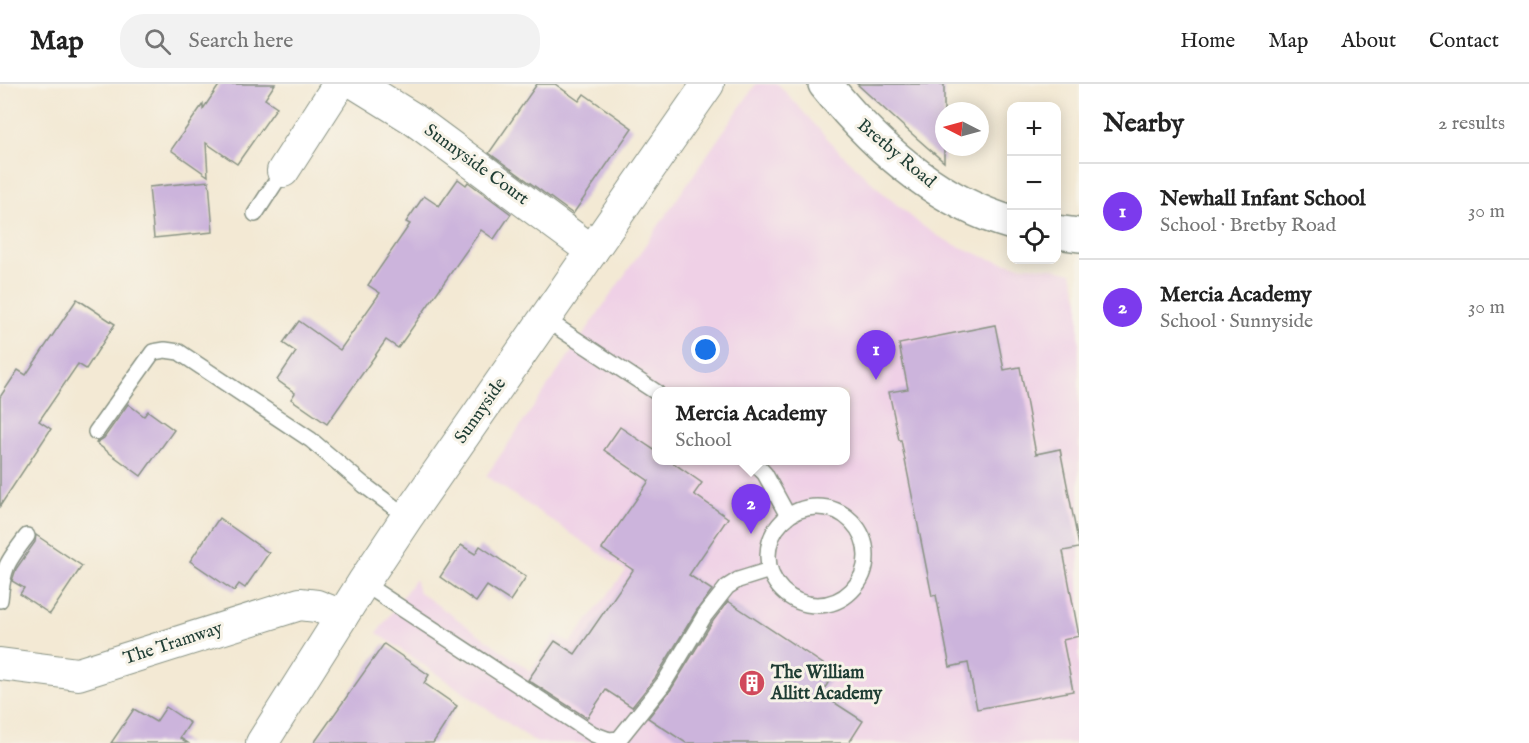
<!DOCTYPE html>
<meta charset="utf-8">
<style>
body{margin:0;font-family:"IM FELL English",serif;background:#f2f2f2;color:#222}
.controls{position:absolute;right:18px;top:18px;display:grid;overflow:hidden;border-radius:12px;box-shadow:0 3px 15px #0003}
.controls button{width:54px;height:54px;display:grid;place-items:center;padding:0;border:0;border-bottom:2px solid #e0e0e0;background:#fff;color:#222;font:30px sans-serif}
.compass{position:absolute;left:935px;top:18px;width:54px;height:54px;border-radius:50%;background:#fff;box-shadow:0 3px 15px #0003;rotate:276deg}
.you{position:absolute;left:706px;top:266px;width:21px;height:21px;margin:-15px;border:4px solid #fff;border-radius:50%;background:#1a73e8;box-shadow:0 0 0 9px #1a73e833}
.badge{display:grid;place-items:center;width:39px;height:39px;border-radius:50%;background:#7c3aed;color:#fff;font-size:20px;font-weight:700}
.pin{position:absolute;translate:-50% -50px;filter:drop-shadow(0 2px 3px #0008)}
.pin::after{content:'';position:absolute;top:32px;width:21px;height:18px;background:inherit;clip-path:polygon(0 0,100% 0,50% 100%)}
.popup{position:absolute;left:652px;top:303px;width:198px;height:78px;box-sizing:border-box;display:grid;place-content:center;border-radius:12px;background:#fff;filter:drop-shadow(0 2px 4px #0005);font-size:20px;white-space:nowrap;color:#767676}
.popup b{font-size:22px;color:#222}
.popup::after{content:'';position:absolute;left:50%;top:100%;margin-left:-12px;border:12px solid transparent;border-top-color:#fff}
.list{margin:0;padding:0;list-style:none}
h2{display:flex;justify-content:space-between;align-items:center;height:78px;margin:0;padding:0 24px;font-size:26px}
h2 small{font-size:20px;font-weight:400;color:#767676}
.list li{display:grid;grid-template-columns:39px 1fr auto;gap:18px;align-items:center;box-sizing:border-box;height:96px;padding:0 24px;border-top:2px solid #e0e0e0}
.list b{display:block;font-size:22px;white-space:nowrap}
.list p{margin:0;font-size:20px;white-space:nowrap;color:#767676}
.list em{font-size:20px;font-style:normal;color:#767676}
.icon{flex:none;width:33px;height:33px;fill:none;stroke:currentColor;stroke-width:2;stroke-linecap:round;stroke-linejoin:round}
.map{position:relative;flex:none;width:1079px;height:659px;overflow:hidden}
header{display:flex;align-items:center;gap:36px;box-sizing:border-box;height:84px;padding:0 30px;background:#fff;border-bottom:2px solid #e0e0e0}
header strong{font-size:28px}
nav{display:flex;gap:33px;margin-inline-start:auto;font-size:21px}
.search{width:420px;height:54px;background:#f2f2f2;display:flex;align-items:center;gap:15px;box-sizing:border-box;padding:0 21px;border-radius:24px;color:#767676;font-size:22px}
main{display:flex}
aside{flex:1;background:#fff}
.map>svg:first-child{display:block}
.built{fill:#efd0e6;fill-rule:evenodd}
.building{fill:#ccb4dc}
.lines{fill:none;stroke-linecap:round;stroke-linejoin:round}
.service-casing{stroke:#899384;stroke-width:18}
.minor-casing{stroke:#899384;stroke-width:34}
.tertiary-casing{stroke:#899384;stroke-width:36}
.service{stroke:#fff;stroke-width:15}
.minor{stroke:#fff;stroke-width:32}
.tertiary{stroke:#fff;stroke-width:33}
.labels{text-anchor:middle;dominant-baseline:central;stroke-width:6;stroke-linejoin:round;paint-order:stroke}
.street-label{font-size:18px;fill:#1f3d34;stroke:#f7f3e8}
.poi-label{font-size:18px;font-weight:bold;fill:#1f3d34;stroke:#f7f3e8;text-anchor:start}
</style>
<header>
<strong>Map</strong>
<div class="search"><svg class="icon" aria-label="search" viewBox="0 0 24 24"><circle cx="10" cy="10" r="6"/><path d="M15 15l6 6"/></svg>Search here</div>
<nav><a>Home</a><a>Map</a><a>About</a><a>Contact</a></nav>
</header>
<main>
<div class="map">
<svg width="1079" height="659" viewBox="0 0 1079 659">
<rect width="100%" height="100%" fill="#f7f3e8"/>
<filter id="ink" filterUnits="userSpaceOnUse"><feTurbulence type="fractalNoise" baseFrequency=".0167" numOctaves="2"/><feDisplacementMap in="SourceGraphic" scale="12" xChannelSelector="R" yChannelSelector="G"/><feConvolveMatrix kernelMatrix="1 2 1 2 8 2 1 2 1" color-interpolation-filters="sRGB"/></filter>
<filter id="wash" filterUnits="userSpaceOnUse"><feTurbulence type="fractalNoise" baseFrequency=".008" numOctaves="4" result="noise"/><feDisplacementMap in="SourceGraphic" scale="24" xChannelSelector="R" yChannelSelector="G"/><feGaussianBlur stdDeviation="1.35" result="paint"/><feColorMatrix in="noise" values="0 0 0 0 0 0 0 0 0 0 0 0 0 0 0 0 0 1.4 0 .05"/><feComposite in="paint" operator="in"/></filter>
<g filter="url(#wash)">
<rect width="100%" height="100%" fill="#f3e9d4"/>
<path class="built" d="M756,0H778L837,65L882,108L920,140L938,152L953,160L990,175L1016,181L1052,184L1072,189L1079,217V659H537L377,549L415,495L419,508L531,587L555,550L570,559L626,487L486,392ZM656,308H846V376H656Z"/>
<g id="blocks">
<g class="building">
<path d="M220,0H275L265,15L277,23L237,80L206,59L208,92L171,66L203,20V25Z"/>
<path d="M537,0H555L579,17L584,10L632,44L573,130L489,69Z"/>
<path d="M857,0H944V78L903,42Z"/>
<path d="M458,95L466,101L468,98L511,130L494,155L481,146L398,264L386,256L327,340L291,315L295,309L277,296L296,268L283,259L299,237L340,266L380,209L368,201L410,140L406,138L424,112L439,122Z"/>
<path d="M209,97L213,148L154,154L149,103Z"/>
<path d="M77,215L115,240L86,285L78,280L39,337L51,345L0,422V313L18,286L26,291Z"/>
<path d="M995,241L1004,286L1020,283L1036,370L1060,365L1079,462V464L1063,467L1079,552L1063,556L1073,607L977,625L968,579L950,583L936,511L932,512L901,356H899L889,308L908,305L899,260Z"/>
<path d="M128,320L144,332L148,327L174,346L141,392L96,359L104,354Z"/>
<path d="M620,343L657,368V376H669L702,399L694,410L728,434L689,491L712,506L697,526L656,593L632,623L606,606L587,634L528,596L555,557L575,570L633,486L602,465L649,397L604,366Z"/>
<path d="M219,434L269,469L245,504L239,500L234,507L190,477Z"/>
<path d="M36,451L82,482L50,530L20,510L24,504L12,497L16,485L35,458Z"/>
<path d="M461,461L475,470L480,462L526,493L510,517L487,502L476,518L440,493Z"/>
<path d="M728,517L835,588L821,610L863,637L849,659H686L648,634L672,604L713,537Z"/>
<path d="M384,560L429,591L424,599L457,622L433,659H314Z"/>
<path d="M166,623L190,639L180,654L188,659H111L134,625L156,638Z"/>
</g>
</g>
</g>
<g filter="url(#ink)">
<use href="#blocks" fill-opacity="0" stroke="#899384" stroke-width="1.5"/>
<g class="lines">
<defs>
<g id="service">
<path d="M255,130L283,87"/>
<path d="M545,235L656,308"/>
<path d="M96,348L153,268L165,266L179,268L311,356L364,401L407,433"/>
<path d="M752,376L765,390L788,432"/>
<circle cx="817" cy="472" r="49"/>
<path d="M363,499L593,650L609,656L619,655L664,599L705,531L727,503L738,496L770,486"/>
<path d="M0,516C3,483 7,478 27,452"/>
</g>
<g id="minor">
<path d="M357,0L412,34L592,167"/>
<path d="M283,87L339,0"/>
<path d="M0,580L78,590L300,520L317,522L342,532"/>
<path d="M262,659L363,499L407,433L708,0"/>
</g>
<g id="tertiary">
<path d="M825,0C874,61 935,117 1012,139"/>
<path d="M1056,148L1079,151"/>
</g>
</defs>
<use href="#service" class="service-casing"/>
<use href="#minor" class="minor-casing"/>
<use href="#tertiary" class="tertiary-casing"/>
<use href="#service" class="service"/>
<use href="#minor" class="minor"/>
<use href="#tertiary" class="tertiary"/>
</g>
</g>
<defs>
<symbol id="building-disc" viewBox="-11 -11 22 22"><circle r="9.5" fill="#d1495b" stroke="#f7f3e8"/><path d="M-4-6H4V6H1V3H-1V6H-4ZM-2.5-4.3h1.7v1.8h-1.7ZM.8-4.3h1.7v1.8H.8ZM-2.5-1h1.7V.8h-1.7ZM.8-1h1.7V.8H.8Z" fill="#fff"/></symbol>
</defs>
<g fill-rule="evenodd">
<use href="#building-disc" x="737" y="584" width="30" height="30"/>
</g>
<g class="labels">
<g class="street-label">
<text transform="translate(896 70) rotate(40)">Bretby Road</text>
<text transform="translate(476 81) rotate(36)">Sunnyside Court</text>
<text transform="translate(481 327) rotate(-55)">Sunnyside</text>
<text transform="translate(173 560) rotate(-18)">The Tramway</text>
</g>
<g class="poi-label">
<text x="771" y="589">The William<tspan x="771" dy="21">Allitt Academy</tspan></text>
</g>
</g>
</svg>
<div class="controls">
<button>+</button>
<button>−</button>
<button><svg class="icon" aria-label="locate" viewBox="0 0 24 24"><circle cx="12" cy="12" r="6"/><path d="M12 2v4M12 18v4M2 12h4M18 12h4"/></svg></button>
</div>
<svg class="compass" viewBox="-18 -18 36 36"><path d="M0-13l5 13h-10z" fill="#e53935"/><path d="M0 13l5-13h-10z" fill="#767676"/></svg>
<div class="you"></div>
<div class="pin badge" style="left:876px;top:296px">1</div>
<div class="pin badge" style="left:751px;top:450px">2</div>
<div class="popup"><b>Mercia Academy</b>School</div>
</div>
<aside>
<h2>Nearby<small>2 results</small></h2>
<ul class="list">
<li><span class="badge">1</span><div><b>Newhall Infant School</b><p>School · Bretby Road</p></div><em>30 m</em></li>
<li><span class="badge">2</span><div><b>Mercia Academy</b><p>School · Sunnyside</p></div><em>30 m</em></li>
</ul>
</aside>
</main>
